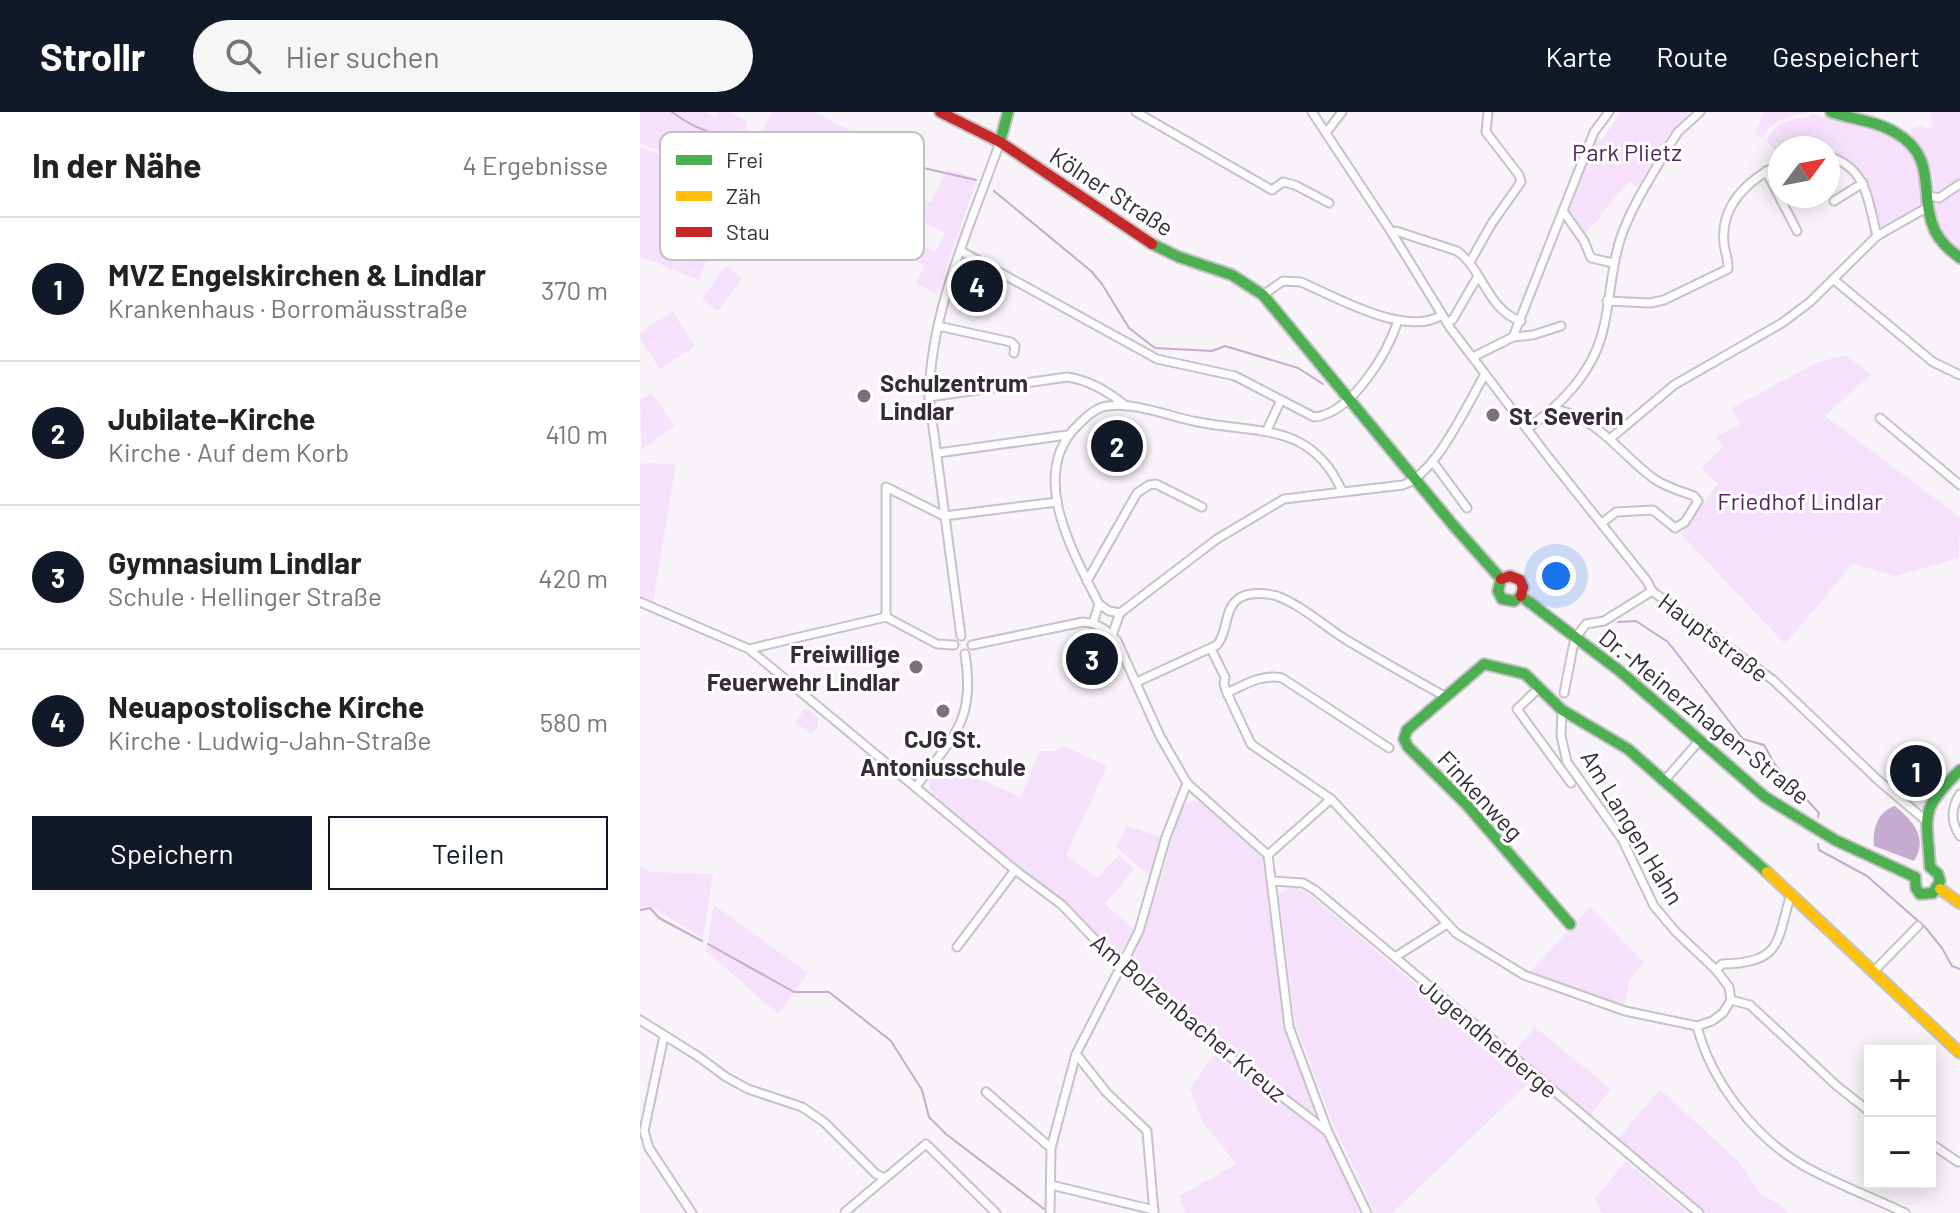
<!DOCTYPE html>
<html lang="de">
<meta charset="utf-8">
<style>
body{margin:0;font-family:Barlow,sans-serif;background:#f6f6f6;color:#222}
.controls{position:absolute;right:24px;bottom:24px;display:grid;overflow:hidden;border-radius:0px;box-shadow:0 4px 20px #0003}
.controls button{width:72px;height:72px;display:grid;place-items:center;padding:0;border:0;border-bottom:2px solid #e0e0e0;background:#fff;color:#222;font:40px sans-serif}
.compass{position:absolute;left:1128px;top:24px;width:72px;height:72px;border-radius:50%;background:#fff;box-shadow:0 4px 20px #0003;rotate:58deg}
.you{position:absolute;left:916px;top:464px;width:28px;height:28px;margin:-20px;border:6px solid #fff;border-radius:50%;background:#1a73e8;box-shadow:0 0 0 12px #1a73e833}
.badge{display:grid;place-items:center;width:52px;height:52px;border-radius:50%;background:#111827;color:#fff;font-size:26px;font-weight:700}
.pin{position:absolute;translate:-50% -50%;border:4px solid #fff;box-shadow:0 2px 8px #0006}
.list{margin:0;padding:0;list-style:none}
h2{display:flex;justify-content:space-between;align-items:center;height:104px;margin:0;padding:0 32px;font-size:34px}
h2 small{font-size:26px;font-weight:400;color:#767676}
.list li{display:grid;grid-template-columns:52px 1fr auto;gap:24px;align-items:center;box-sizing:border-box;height:144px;padding:0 32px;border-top:2px solid #e0e0e0}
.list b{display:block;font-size:30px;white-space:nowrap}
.list p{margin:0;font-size:26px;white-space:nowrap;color:#767676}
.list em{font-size:26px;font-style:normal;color:#767676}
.actions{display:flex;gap:16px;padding:24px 32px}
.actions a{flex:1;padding:18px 0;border:2px solid #111827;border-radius:0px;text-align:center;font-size:28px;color:#111827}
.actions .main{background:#111827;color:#fff}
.icon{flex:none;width:44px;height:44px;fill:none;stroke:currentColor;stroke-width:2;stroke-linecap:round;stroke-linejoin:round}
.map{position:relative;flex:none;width:1320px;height:1101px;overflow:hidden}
header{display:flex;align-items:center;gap:48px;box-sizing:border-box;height:112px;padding:0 40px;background:#111827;color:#fff}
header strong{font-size:38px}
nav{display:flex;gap:44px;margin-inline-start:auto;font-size:28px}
.search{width:560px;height:72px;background:#f6f6f6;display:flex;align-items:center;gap:20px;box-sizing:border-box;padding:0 28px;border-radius:44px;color:#767676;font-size:30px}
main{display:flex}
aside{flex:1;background:#fff}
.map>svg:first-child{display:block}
.green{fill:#f5e1fb}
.water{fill:#c7aacf}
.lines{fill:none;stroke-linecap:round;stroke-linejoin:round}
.stream{stroke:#c7aacf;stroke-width:2}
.street-casing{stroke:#c7c1c9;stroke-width:11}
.fast-casing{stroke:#c7c1c9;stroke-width:14}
.slow-casing{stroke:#c7c1c9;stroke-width:14}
.jam-casing{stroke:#c7c1c9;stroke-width:14}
.street{stroke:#fefdfe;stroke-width:7}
.fast{stroke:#4caf50;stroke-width:10}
.slow{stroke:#ffc107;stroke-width:10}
.jam{stroke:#c62828;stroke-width:10}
.poi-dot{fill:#79727c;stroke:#fff;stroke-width:3}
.labels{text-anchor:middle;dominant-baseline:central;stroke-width:6;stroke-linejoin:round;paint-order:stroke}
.park-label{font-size:24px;fill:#542361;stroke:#fff}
.street-label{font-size:24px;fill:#352c38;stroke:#fff}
.poi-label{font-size:24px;font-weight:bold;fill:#352c38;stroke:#fff;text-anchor:start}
.key{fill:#fff;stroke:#c2c0c3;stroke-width:2}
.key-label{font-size:22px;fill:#352c38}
</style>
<header>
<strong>Strollr</strong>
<div class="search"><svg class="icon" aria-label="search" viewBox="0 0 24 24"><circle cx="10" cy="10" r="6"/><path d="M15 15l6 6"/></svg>Hier suchen</div>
<nav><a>Karte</a><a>Route</a><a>Gespeichert</a></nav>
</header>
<main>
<aside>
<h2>In der Nähe<small>4 Ergebnisse</small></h2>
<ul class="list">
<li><span class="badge">1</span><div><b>MVZ Engelskirchen &amp; Lindlar</b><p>Krankenhaus · Borromäusstraße</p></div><em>370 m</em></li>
<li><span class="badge">2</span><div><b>Jubilate-Kirche</b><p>Kirche · Auf dem Korb</p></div><em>410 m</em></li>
<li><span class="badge">3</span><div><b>Gymnasium Lindlar</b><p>Schule · Hellinger Straße</p></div><em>420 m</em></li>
<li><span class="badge">4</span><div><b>Neuapostolische Kirche</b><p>Kirche · Ludwig-Jahn-Straße</p></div><em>580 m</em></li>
</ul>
<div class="actions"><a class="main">Speichern</a><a>Teilen</a></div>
</aside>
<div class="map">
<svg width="1320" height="1101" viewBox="0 0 1320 1101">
<rect width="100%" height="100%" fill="#f8f3f9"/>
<g class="green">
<path d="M0,0H66L75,5L78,0H89L108,10L105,16L119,24L133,0H175L213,20L205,37L191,35L156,92L119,68L100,73L0,31Z"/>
<path d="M981,0H1050L1027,24L998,75L990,69L960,103L961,104L943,123L926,97L955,25L962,28Z"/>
<path d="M1124,0H1168C1151,4 1131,7 1123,26L1115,22Z"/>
<path d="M1291,0H1320V69L1299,82L1295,80C1293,57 1289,41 1271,25L1273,16L1281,14L1290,17L1293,10L1289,6Z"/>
<path d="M1172,1C1207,13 1271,17 1283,60C1286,70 1285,81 1286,91C1280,98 1254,109 1243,115L1239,114C1234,104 1234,94 1232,84C1226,62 1209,46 1188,40V36H1177L1175,32L1140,36L1138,43L1127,29C1133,10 1151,7 1169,5Z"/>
<path d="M0,35C36,51 119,71 93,126C84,143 76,140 66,151C63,154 61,163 59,168L0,144Z"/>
<path d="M308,57L337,67L297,182L276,171L285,154L171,90L180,74L295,140L305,121L237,87L247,69L291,91Z"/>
<path d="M1320,77V139C1303,130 1296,112 1295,93Z"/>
<path d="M86,154L102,166L78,199L62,187Z"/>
<path d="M32,199L55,234L20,257L0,227V221Z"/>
<path d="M1206,243L1231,263L1185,304L1320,405L1319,446L1255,464L1213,452L1145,532L1041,422L1078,371L1061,357L1083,335L1076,325L1100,312L1092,296L1178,250Z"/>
<path d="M12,281L35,314L2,337L0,289Z"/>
<path d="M7,351L36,353L13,491L0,488V352Z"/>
<path d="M166,595L178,606V615L172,623L155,610Z"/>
<path d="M424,634L467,654L426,743L457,766L479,743L494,757L465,792L494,817L480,841L469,837L424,789L327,713L295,686L289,676L290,669L304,651L381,685L400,639H416Z"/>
<path d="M555,688L565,692L611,730L625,747L645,911L650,929L679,1004L677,1005L541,902L487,854L515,788L539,701L546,691Z"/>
<path d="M487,714L522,725L512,766L476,735Z"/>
<path d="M0,753L11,760L73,762L63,826L10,794H0Z"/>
<path d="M654,776L661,777L673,785L890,970L752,1101H735L693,1012L655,911L639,783L646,777Z"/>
<path d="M74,793L168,861L138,902L66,839Z"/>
<path d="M950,795L1004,850L989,870L984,893L889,861Z"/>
<path d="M895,915L971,977L949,1005L873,941Z"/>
<path d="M578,938L684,1021L723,1101H545L540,1084L596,1052L562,1009L550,976Z"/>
<path d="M1020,977L1100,1051L1119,1081L1142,1094L1148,1101H1065L977,1028Z"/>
<path d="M986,1049L1047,1101H962L955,1086Z"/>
</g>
<path class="water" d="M1255,694C1274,710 1288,726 1274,749L1234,734C1232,717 1238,699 1255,694Z"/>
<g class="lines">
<g class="stream">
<path d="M32,0C63,24 94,28 132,31"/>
<path d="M140,30L152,28L172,33"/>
<path d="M176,34L240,45"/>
<path d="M257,50L336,68"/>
<path d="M354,79L451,159L462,172L489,216L515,236L572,239L585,234L658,256L683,272"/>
<path d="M978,510L996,509L1028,530L1103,627L1124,633L1136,654L1179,701L1178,705"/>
<path d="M1178,732L1179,738L1227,764L1285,815L1302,836L1312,854L1320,857"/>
<path d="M0,798L10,796L19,806L62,829"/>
<path d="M68,832L154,880H189L251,929L282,978L289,1005L306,1022L404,1097"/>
</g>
<defs>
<g id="street">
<path d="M496,0L632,78L643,70L655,73L689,91"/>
<path d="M672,0L752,121L811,217L909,346L1007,469L1012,479L1133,568L1238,668L1285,708"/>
<path d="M686,21L702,0"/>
<path d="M1188,44C1228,56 1228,90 1237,124"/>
<path d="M1126,59L1157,119"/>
<path d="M1290,84L1299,86L1320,72"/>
<path d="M1194,89L1223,71"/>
<path d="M923,99L944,129L951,146L973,151"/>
<path d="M752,121L756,119L817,139C843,157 848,199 881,209"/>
<path d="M321,139L517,247L595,264L674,305C711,302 747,242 758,209"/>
<path d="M830,150L852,111L881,70L879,63L846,20L848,0"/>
<path d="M1193,167L1293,250L1320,263"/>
<path d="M623,183L643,169L661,170C696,185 766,226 802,203"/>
<path d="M967,189L1010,191L1024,188L1088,157C1089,149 1085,141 1084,132C1080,93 1108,68 1140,52"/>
<path d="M807,211L813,207L838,164"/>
<path d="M298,214L371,230L375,234L374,241"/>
<path d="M873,225L893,223L921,214"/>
<path d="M833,245L873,225L954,20L969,0"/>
<path d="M289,285L427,265C449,268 469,280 486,294"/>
<path d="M914,297C958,305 980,342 1013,366C1025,375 1041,379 1054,384L1058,389L1045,410L1035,416L1013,398L976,400L962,411"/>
<path d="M1240,306L1320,373"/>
<path d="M887,317C920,293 951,263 962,222C971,190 970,157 981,125C992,93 1013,62 1030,32L1038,20L1060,0"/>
<path d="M627,318L641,288"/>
<path d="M971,326L1034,273L1142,211L1170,190L1237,124L1288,95"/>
<path d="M298,341L427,323"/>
<path d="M793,350L827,396"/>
<path d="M447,469L497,381L509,373L516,372L562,395"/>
<path d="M0,490L109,537L375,758L422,793L480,854L584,940L688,1020"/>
<path d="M459,492L469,499L480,501"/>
<path d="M246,505V375L304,404L417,390"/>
<path d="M453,511L459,492C433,440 387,362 438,313C446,305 456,295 468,294C497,290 530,305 558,310C619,322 671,310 702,379"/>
<path d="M472,523L480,501L577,427L644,387L763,373C796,362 827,293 845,262"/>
<path d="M321,524L289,285C291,195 331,113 360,30"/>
<path d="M332,533L443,510C457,511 468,518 477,529L520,624L547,671L628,743L649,915L688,1020L727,1101"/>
<path d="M109,537L246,505L297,532L314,533"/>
<path d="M571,537L585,565L584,572L587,581L611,632L691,687L628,743"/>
<path d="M497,570L577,533C589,519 583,495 601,485C611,480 626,481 637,484C661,493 683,513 705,527C738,547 772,566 806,585"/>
<path d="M900,575L877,597L931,671"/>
<path d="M587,581C606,572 621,562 642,566L749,636"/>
<path d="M924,581L933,535L936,525L946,512L964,509L1012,479"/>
<path d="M1025,668L1060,628"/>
<path d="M276,675C313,624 336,609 325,542"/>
<path d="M1320,682C1311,696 1310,709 1320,724"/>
<path d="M691,687L816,821L884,863L985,899L1057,914L1072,909L1083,901L1091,888L1089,875L1076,858L1036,820L1014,794L982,727L927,650L921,624L922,598"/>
<path d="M632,769L663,771L675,778L1059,1101"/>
<path d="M317,835L375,758"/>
<path d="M755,845L807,812"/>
<path d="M1076,858L1082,852C1143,851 1136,830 1151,782"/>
<path d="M1233,860L1278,814"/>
<path d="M1091,888L1110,893L1197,974L1230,1000"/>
<path d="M0,908L59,945L86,965L108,977L162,995L184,1010L236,1062L245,1066"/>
<path d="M1057,914C1071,969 1114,1025 1164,1054C1196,1072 1232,1085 1265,1101"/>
<path d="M24,924L4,1019L9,1036L52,1101"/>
<path d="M436,942L467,981L507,1019L514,1101"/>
<path d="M346,980L411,1036"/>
<path d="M1290,1031L1318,1050"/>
<path d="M411,1073L514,1098"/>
<path d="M205,1100L286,1032L356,1101"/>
<path d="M410,1101L411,1036L436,942L499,819L526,725L547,671"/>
</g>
<g id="fast">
<path d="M1191,0C1212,7 1237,9 1256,21C1299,46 1278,83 1295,119C1301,131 1310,138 1320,146"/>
<path d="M360,30L368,0"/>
<path d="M512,132L539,145L592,163L623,183L813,413L861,467"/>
<path d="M861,467L858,479L862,487L874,489L881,484"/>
<path d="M881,484L981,560L1125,685L1195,728L1275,765"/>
<path d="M1290,755C1287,701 1278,700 1320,658"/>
<path d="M1275,765L1276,776L1280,782L1293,781L1300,769L1298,762L1290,755"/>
<path d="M930,812L826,692L768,635L764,627L767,618L844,552L885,562L922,598L988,637L1127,760"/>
</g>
<g id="slow">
<path d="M1127,760L1320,941"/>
<path d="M1300,777L1320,791"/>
</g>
<g id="jam">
<path d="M300,0L360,30L512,132"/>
<path d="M861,467L870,464L880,468L883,475L881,484"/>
</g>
</defs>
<use href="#street" class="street-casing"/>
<use href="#fast" class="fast-casing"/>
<use href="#slow" class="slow-casing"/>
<use href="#jam" class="jam-casing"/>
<use href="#street" class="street"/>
<use href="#fast" class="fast"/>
<use href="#slow" class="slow"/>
<use href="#jam" class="jam"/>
</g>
<g class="poi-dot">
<circle cx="224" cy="284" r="8"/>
<circle cx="853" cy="303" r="8"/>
<circle cx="276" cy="555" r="8"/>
<circle cx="303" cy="599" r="8"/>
</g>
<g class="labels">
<g class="park-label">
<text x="987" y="39">Park Plietz</text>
<text x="1160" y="388">Friedhof Lindlar</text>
</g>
<g class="street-label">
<text transform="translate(472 79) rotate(33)">Kölner Straße</text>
<text transform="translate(1074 525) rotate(37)">Hauptstraße</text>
<text transform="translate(1065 604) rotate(39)">Dr.-Meinerzhagen-Straße</text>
<text transform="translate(841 683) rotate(47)">Finkenweg</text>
<text transform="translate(993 715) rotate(59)">Am Langen Hahn</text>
<text transform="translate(549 905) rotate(40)">Am Bolzenbacher Kreuz</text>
<text transform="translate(849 925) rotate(40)">Jugendherberge</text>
</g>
<g class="poi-label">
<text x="240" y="270">Schulzentrum<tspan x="240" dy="28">Lindlar</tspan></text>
<text x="869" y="303">St. Severin</text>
<text x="260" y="541" text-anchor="end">Freiwillige<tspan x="260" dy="28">Feuerwehr Lindlar</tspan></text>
<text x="303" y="626" text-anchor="middle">CJG St.<tspan x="303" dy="28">Antoniusschule</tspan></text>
</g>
</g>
<rect x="20" y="20" width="264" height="128" rx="12" class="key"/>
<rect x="36" y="43" width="36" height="10" fill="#4caf50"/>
<rect x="36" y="79" width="36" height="10" fill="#ffc107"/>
<rect x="36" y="115" width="36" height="10" fill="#c62828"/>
<g class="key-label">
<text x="86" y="56">Frei</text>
<text x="86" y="92">Zäh</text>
<text x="86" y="128">Stau</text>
</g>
</svg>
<div class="controls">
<button>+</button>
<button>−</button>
</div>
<svg class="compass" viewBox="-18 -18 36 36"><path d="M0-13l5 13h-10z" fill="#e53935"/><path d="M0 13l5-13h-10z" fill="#767676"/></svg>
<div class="you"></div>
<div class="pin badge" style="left:1276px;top:659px">1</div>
<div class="pin badge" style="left:477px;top:334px">2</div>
<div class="pin badge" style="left:452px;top:547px">3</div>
<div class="pin badge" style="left:337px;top:174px">4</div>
</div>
</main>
